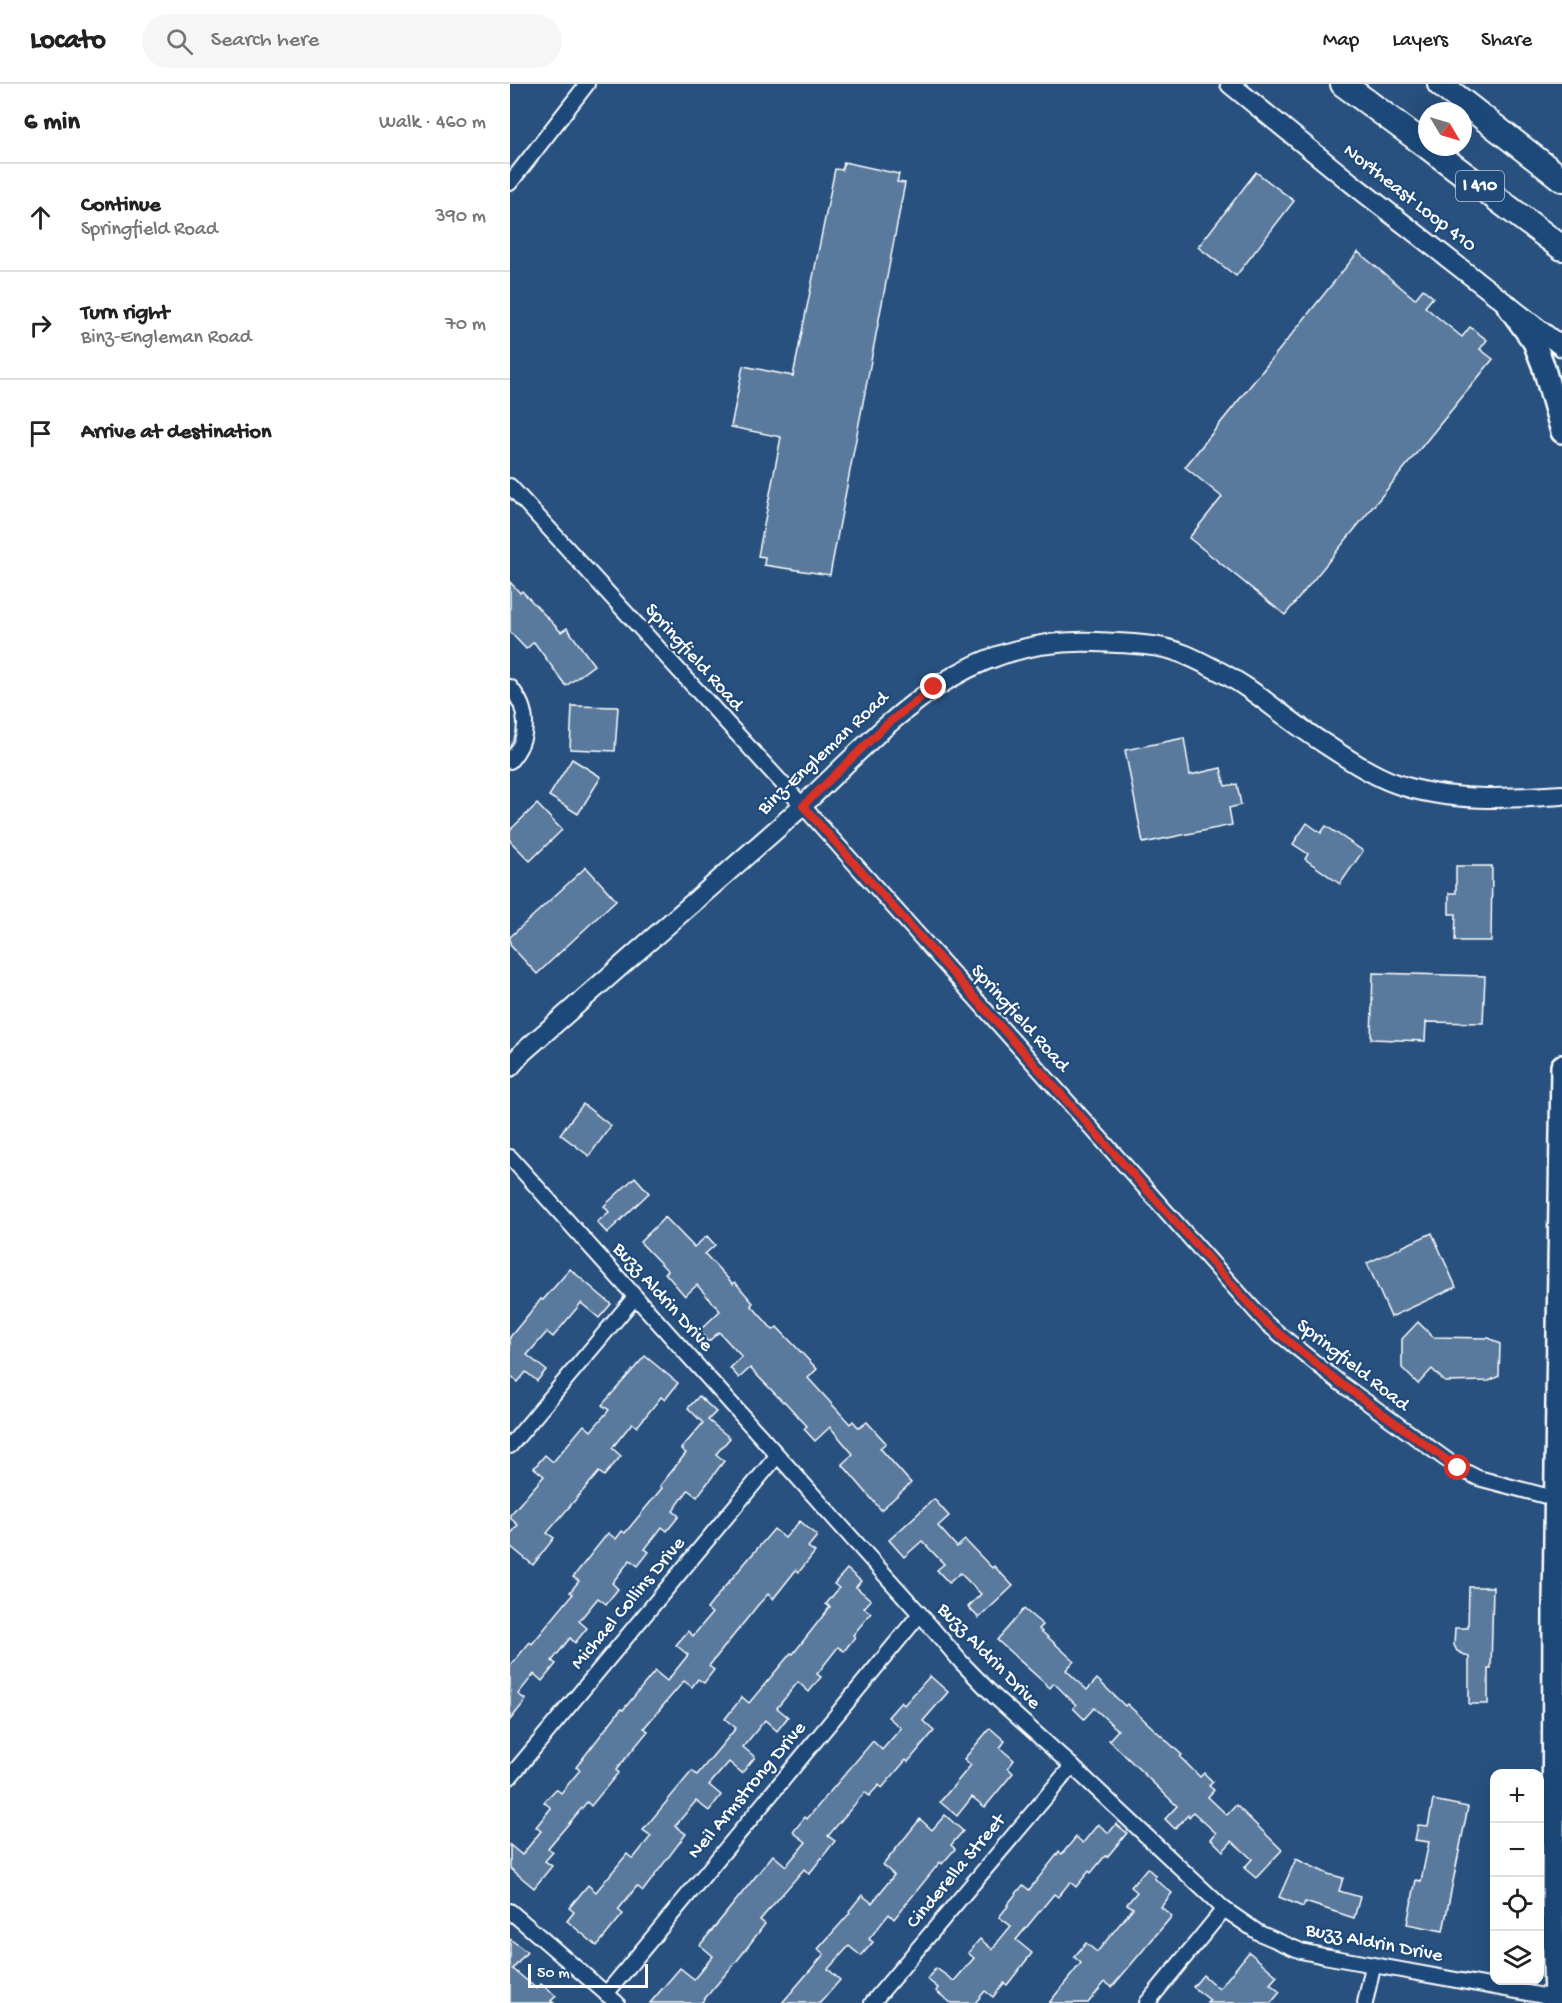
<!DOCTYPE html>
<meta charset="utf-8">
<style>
body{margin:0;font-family:"Gochi Hand",sans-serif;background:#f6f6f6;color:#222}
.controls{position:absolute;right:18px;bottom:18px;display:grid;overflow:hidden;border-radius:12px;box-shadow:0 6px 24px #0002}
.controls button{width:54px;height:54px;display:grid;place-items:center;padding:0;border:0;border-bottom:2px solid #e0e0e0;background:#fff;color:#222;font:30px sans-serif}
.compass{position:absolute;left:908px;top:18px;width:54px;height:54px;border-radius:50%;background:#fff;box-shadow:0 6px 24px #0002;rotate:128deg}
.scale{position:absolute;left:18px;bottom:15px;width:120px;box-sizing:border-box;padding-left:6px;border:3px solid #fff;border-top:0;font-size:16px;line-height:21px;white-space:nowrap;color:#fff;-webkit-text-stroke:4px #1f4a7a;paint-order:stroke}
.stop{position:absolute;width:18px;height:18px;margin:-14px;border:4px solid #d93025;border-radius:50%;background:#fff}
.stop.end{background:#d93025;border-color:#fff;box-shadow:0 2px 6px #0008}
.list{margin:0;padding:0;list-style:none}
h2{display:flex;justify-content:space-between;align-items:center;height:78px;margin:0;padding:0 24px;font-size:26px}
h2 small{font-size:20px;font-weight:400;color:#767676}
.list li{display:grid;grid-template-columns:39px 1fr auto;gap:18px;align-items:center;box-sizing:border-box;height:108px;padding:0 24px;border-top:2px solid #e0e0e0}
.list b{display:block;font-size:22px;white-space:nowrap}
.list p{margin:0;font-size:20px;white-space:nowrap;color:#767676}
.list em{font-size:20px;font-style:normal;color:#767676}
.icon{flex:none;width:33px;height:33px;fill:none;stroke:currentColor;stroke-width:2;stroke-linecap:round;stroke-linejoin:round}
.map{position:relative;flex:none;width:1052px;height:1919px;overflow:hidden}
header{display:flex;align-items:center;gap:36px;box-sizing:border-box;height:84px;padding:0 30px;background:#fff;border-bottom:2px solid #e0e0e0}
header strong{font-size:28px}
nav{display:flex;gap:33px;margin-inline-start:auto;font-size:21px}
.search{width:420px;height:54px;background:#f6f6f6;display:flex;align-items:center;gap:15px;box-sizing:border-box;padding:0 21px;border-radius:33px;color:#767676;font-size:22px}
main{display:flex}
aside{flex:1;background:#fff}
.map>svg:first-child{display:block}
.building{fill:#5a7a9d;stroke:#fff;stroke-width:1.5}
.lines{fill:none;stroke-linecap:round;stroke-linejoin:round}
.street-casing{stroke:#fff;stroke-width:18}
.secondary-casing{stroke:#fff;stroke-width:22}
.primary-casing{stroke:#fff;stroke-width:26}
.highway-casing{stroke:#fff;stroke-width:28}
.street{stroke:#1f4a7a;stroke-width:14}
.secondary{stroke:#1f4a7a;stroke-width:18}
.primary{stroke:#1f4a7a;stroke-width:21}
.highway{stroke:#1f4a7a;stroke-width:24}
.route{stroke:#d93025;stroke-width:8}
.labels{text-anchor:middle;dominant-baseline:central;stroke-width:4.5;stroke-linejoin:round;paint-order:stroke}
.shield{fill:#1f4a7a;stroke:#bcc9d7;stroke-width:1.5}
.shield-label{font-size:18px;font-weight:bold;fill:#fff}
.street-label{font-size:20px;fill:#fff;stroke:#1f4a7a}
</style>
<header>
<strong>Locato</strong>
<div class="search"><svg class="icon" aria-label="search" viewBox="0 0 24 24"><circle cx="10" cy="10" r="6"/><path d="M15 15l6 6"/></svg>Search here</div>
<nav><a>Map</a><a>Layers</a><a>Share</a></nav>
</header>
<main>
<aside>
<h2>6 min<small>Walk · 460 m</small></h2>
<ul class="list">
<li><svg class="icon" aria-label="ahead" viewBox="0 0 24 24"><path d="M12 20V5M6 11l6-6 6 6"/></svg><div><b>Continue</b><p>Springfield Road</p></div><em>390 m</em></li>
<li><svg class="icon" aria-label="right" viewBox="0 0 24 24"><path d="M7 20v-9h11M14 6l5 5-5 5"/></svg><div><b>Turn right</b><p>Binz-Engleman Road</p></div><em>70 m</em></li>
<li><svg class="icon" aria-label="arrive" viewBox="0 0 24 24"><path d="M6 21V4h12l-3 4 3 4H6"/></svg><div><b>Arrive at destination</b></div></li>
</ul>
</aside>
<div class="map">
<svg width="1052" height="1919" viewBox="0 0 1052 1919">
<rect width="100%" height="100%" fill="#28517f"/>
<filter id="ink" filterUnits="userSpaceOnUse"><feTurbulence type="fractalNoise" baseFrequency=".0167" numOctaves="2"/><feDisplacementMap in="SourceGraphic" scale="12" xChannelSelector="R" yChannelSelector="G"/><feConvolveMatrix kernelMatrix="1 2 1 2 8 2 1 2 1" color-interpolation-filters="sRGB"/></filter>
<g filter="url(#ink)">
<g class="building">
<path d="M334,78L389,90L387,98L395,99L320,491L254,481L255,473L248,472L271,353L221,343L233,282L283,292L325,85L332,86Z"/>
<path d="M746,88L784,117L726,192L688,163Z"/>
<path d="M848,168L905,215L913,205L923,213L915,223L952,253L960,243L977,256L970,265L983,275L775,531L679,454L712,413L675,383Z"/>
<path d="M0,498L10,509L12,507L51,548L57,544L84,581L56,602L24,558L16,565L0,548Z"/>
<path d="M62,622L108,623L105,667L60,665Z"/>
<path d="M674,654L680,691L711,684L715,702L727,700L731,721L719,724L722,741L633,759L615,666Z"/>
<path d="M62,675L91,693L68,730L39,712Z"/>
<path d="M27,720L52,746L20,777L0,757V746Z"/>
<path d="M797,739L811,749L816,742L853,767L830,800L795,775L798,770L783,760Z"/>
<path d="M946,782H982L981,857H945L946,830H939V809H946Z"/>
<path d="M76,783L106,816L27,890L0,861V853Z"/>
<path d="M863,889L975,892L973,939L916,938L915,957L861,955Z"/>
<path d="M73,1020L101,1042L79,1072L50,1050Z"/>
<path d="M125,1093L139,1109L97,1149L87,1138L99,1128L94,1122Z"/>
<path d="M155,1133L184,1163L197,1152L205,1161L195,1170L223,1200L225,1198L243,1219L241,1221L263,1246L267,1243L307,1285L298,1294L340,1340L343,1337L349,1344L357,1338L376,1359L370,1364L401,1399L371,1426L332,1380L343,1370L320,1343L305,1357L294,1345L297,1342L274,1317L273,1318L240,1284L229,1294L220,1284L232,1273L209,1248L198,1258L189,1247L210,1227L187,1201L175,1212L155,1189L158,1187L130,1158Z"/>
<path d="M922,1149L946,1203L881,1233L857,1179Z"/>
<path d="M60,1185L101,1220L89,1234L71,1219L43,1253L37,1248L17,1271L36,1286L27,1297L16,1288L8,1298L0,1291V1253L31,1215L33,1216Z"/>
<path d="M908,1238L923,1253L979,1254L990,1260L989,1292L979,1297L935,1298L922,1285L908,1300L892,1284V1255Z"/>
<path d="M135,1272L168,1299L155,1316L151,1313L127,1343L122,1339L102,1364L111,1372L94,1392L89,1388L37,1449L44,1454L23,1481L0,1462V1451L8,1441L0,1434V1431L34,1392L24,1384L35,1371L43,1378L74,1341L81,1347L99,1326L92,1321Z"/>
<path d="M189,1312L206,1328L198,1336L220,1354L206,1370L214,1377L187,1413L178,1406L163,1427L169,1432L157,1447L152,1443L135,1465L139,1468L128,1482L120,1476L102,1499L108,1505L96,1520L88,1514L69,1537L77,1544L65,1559L60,1554L42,1577L46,1580L32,1597L24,1590L8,1610L16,1616L0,1636V1582L20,1558L22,1560L63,1510L60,1508L69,1497L63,1493L98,1449L106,1455L112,1447L115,1449L152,1404L150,1402L176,1369L171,1365L193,1339L178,1324Z"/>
<path d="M424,1415L439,1432L428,1442L447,1463L455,1456L482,1484L484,1482L503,1502L469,1534L458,1523L471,1510L450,1489L439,1499L427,1486L434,1480L412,1457L394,1473L379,1456Z"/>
<path d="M290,1437L307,1452L298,1463L305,1468L289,1488L286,1486L263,1515L258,1510L248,1521L199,1582L204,1586L194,1599L188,1595L182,1603L174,1597L134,1644L138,1647L106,1686L108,1689L81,1722L77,1718L38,1764L43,1768L35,1777L42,1782L24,1804L0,1784V1761L12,1771L31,1747L26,1743L41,1724L34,1718L46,1705L51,1709L70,1686L66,1683L111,1625L113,1626L145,1587L157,1597L178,1571L166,1561L178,1547L183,1552L202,1529L197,1525L212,1506L264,1445L275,1454Z"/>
<path d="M337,1485L351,1497L346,1503L361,1516L354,1524L361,1529L343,1551L345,1553L334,1567L328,1563L307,1590L311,1593L299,1608L288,1598L267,1624L278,1633L267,1647L255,1636L233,1663L245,1673L232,1689L219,1678L199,1701L211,1711L199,1727L186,1717L165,1742L176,1750L133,1807L127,1802L108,1826L113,1830L87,1862L57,1837L64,1828L59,1824L78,1801L86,1808L117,1770L123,1775L141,1752L133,1746L182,1687L187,1691L226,1644L215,1635L232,1613L239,1619L281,1569L283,1570L320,1523L316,1520L329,1504L324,1500Z"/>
<path d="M959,1503H983L981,1585H978V1620H959V1573L947,1567L944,1561L945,1544H958Z"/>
<path d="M514,1525L533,1541L529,1545L564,1577L556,1586L577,1606L587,1595L615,1622L617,1620L672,1671L670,1673L690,1693L694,1689L703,1698L699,1702L704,1706L698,1713L717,1731L726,1721L772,1766L746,1794L734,1784L742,1775L722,1757L713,1767L701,1755L706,1749L683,1728L679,1733L678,1731L665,1745L655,1735L667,1722L599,1656L608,1646L584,1624L574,1635L563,1624L566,1621L544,1599L540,1604L487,1556Z"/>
<path d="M420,1592L438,1608L413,1637L424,1647L398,1678L396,1676L372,1704L369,1701L359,1712L355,1708L318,1752L325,1757L299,1790L294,1785L250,1836L255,1840L230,1873L191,1919H140L170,1884L184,1895L203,1872L190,1861L263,1771L276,1782L296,1758L283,1748L295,1733L297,1735L363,1657L372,1666L391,1644L378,1633L391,1618L394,1621Z"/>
<path d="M480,1644L495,1657L490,1664L504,1676L498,1684L503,1689L475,1723L462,1713L447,1732L430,1718L461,1681L454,1675Z"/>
<path d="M923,1716L958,1723L933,1847L897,1840L906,1796L911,1797L919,1758L905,1756L908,1741L918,1742Z"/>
<path d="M435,1731L453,1747L441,1761L445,1765L432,1780L430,1778L384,1835L379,1830L359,1855L363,1858L351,1872L339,1862L318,1885L330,1896L310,1919H272L314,1870L308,1865L340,1829L339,1827L352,1811L362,1819L384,1791L373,1781L410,1735L422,1746Z"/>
<path d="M588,1740L599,1749L606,1740L617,1749L597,1773L595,1772L581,1789L579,1787L566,1803L560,1798L548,1813L544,1810L506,1856L522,1869L497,1901L494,1899L483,1913L475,1907L465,1919H441L426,1907L428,1904L417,1895L426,1884L444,1897L464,1874L458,1869L470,1855L482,1865L501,1842L489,1833L498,1822L497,1821L513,1801L519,1806L549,1768L552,1770L566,1753L573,1759Z"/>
<path d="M786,1775L818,1790L833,1794L829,1807L850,1813L844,1834L795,1818L793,1823L769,1813Z"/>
<path d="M637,1784L646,1792L644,1794L662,1809L651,1823L662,1832L602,1903L595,1898L578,1919H539L571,1879L564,1873L576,1859L587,1868L623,1824L617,1820L627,1808L621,1803Z"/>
<path d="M0,1855L17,1868L3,1885L27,1905L31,1900L46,1912L41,1917L44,1919H0Z"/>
<path d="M739,1868L767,1892L760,1900L770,1908L761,1919H697L700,1916L683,1903L693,1891L709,1905Z"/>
</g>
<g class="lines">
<defs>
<g id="street">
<path d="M0,99L77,0"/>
<path d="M0,402L293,722L756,1239L829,1298L948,1384L968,1394L1047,1415"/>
<path d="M0,603C20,626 20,654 0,677"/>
<path d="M0,1073L410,1530L452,1579L484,1612L562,1682L714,1825L749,1849L791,1867L814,1872L1045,1914"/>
<path d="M0,1362L125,1213"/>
<path d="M0,1693L267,1372"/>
<path d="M0,1827L107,1919"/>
<path d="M96,1910L410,1530"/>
<path d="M362,1919L562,1682"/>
<path d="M637,1919L714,1825"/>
<path d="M855,1919L863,1882"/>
</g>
<g id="secondary">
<path d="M720,0L840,98L1052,263"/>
<path d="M0,983L13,968C98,894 183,819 268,744C367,657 437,551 586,558C609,559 632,559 654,564C671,567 689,577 705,585C744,604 775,635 812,658C833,672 863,692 887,700C939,718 998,715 1052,711"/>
</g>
<g id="primary">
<path d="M998,222L1024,258L1033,281L1052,348"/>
<path d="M1045,1919L1043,1837L1044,1518L1052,982"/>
</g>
<g id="highway">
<path d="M833,0L917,62"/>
<path d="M930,0L1052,95"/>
<path d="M918,63L1052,164"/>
</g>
</defs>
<use href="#street" class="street-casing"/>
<use href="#secondary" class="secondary-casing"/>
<use href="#primary" class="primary-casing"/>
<use href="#highway" class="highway-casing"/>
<use href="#street" class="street"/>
<use href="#secondary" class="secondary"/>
<use href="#primary" class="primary"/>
<use href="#highway" class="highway"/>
</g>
</g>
<g class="lines" filter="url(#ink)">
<path class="route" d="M424,603L376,641L293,722L756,1239L829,1298L948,1384"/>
</g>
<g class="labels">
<rect class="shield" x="946" y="87" width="48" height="30" rx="4.5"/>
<g class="shield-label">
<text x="970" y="102">I 410</text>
</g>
<g class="street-label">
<text transform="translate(899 115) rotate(38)">Northeast Loop 410</text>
<text transform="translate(183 574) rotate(48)">Springfield Road</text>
<text transform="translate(314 670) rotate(-43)">Binz-Engleman Road</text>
<text transform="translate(509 935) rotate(48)">Springfield Road</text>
<text transform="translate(152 1214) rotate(48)">Buzz Aldrin Drive</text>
<text transform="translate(842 1282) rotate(38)">Springfield Road</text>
<text transform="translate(119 1520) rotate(-50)">Michael Collins Drive</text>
<text transform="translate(478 1573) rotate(46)">Buzz Aldrin Drive</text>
<text transform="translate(238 1707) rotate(-50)">Neil Armstrong Drive</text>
<text transform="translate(447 1788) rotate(-50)">Cinderella Street</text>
<text transform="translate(864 1860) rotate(11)">Buzz Aldrin Drive</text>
</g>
</g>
</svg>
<div class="controls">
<button>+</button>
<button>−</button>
<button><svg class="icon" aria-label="locate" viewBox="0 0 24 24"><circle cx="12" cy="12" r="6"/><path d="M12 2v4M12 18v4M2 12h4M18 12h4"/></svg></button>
<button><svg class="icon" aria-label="layers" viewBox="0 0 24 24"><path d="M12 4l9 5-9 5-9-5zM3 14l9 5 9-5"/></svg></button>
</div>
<svg class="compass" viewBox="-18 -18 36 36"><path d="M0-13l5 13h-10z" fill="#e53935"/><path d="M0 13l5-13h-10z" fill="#767676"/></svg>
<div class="scale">50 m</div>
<div class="stop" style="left:948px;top:1384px"></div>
<div class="stop end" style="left:424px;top:603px"></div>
</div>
</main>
